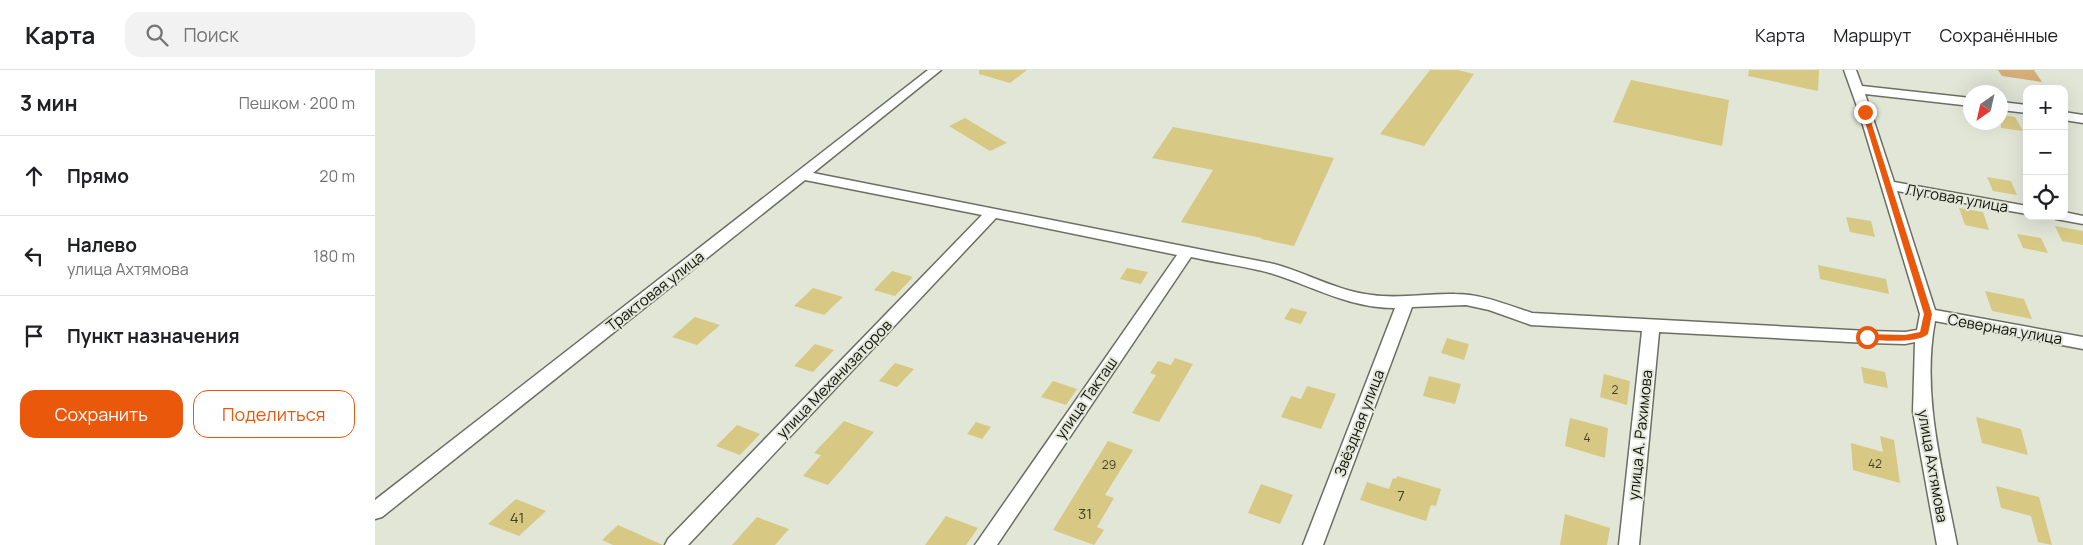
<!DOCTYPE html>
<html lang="ru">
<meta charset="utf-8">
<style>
body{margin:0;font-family:Manrope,sans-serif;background:#f2f2f2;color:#202124}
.controls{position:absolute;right:15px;top:15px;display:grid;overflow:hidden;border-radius:10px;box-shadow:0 5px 20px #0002}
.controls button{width:45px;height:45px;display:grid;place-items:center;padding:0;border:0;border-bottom:1px solid #e0e0e0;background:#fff;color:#202124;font:25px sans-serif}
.compass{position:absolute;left:1588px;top:15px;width:45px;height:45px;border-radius:50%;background:#fff;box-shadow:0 5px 20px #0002;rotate:214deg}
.stop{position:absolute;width:15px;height:15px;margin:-11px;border:4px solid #ea580c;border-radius:50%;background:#fff}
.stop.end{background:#ea580c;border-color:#fff;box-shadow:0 1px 5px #0008}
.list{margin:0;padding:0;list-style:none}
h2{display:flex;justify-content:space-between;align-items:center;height:65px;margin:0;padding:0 20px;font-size:21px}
h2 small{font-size:16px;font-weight:400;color:#757577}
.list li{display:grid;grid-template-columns:32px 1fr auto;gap:15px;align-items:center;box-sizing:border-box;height:80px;padding:0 20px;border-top:1px solid #e0e0e0}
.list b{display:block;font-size:19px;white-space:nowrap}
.list p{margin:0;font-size:16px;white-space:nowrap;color:#757577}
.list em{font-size:16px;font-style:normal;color:#757577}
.actions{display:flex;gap:10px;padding:15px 20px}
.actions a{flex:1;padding:11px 0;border:1px solid #ea580c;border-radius:15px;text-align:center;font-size:18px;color:#ea580c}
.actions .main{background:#ea580c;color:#fff}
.icon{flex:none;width:28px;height:28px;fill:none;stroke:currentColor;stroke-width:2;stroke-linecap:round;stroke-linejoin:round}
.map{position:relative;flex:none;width:1708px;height:475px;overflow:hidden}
header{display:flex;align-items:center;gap:30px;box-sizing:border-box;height:70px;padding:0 25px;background:#fff;border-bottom:1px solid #e0e0e0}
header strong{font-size:24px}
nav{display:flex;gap:28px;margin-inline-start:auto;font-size:18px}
.search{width:350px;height:45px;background:#f2f2f2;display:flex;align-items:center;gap:12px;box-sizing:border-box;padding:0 18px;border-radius:15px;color:#757577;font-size:19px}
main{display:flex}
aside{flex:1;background:#fff}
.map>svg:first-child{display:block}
.green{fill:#d5ad77}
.building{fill:#d7c884}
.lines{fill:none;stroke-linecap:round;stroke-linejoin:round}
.street-casing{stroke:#6b6f62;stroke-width:3}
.street{fill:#fff;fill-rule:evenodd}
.route{fill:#ea580c}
.labels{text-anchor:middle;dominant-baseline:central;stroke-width:4;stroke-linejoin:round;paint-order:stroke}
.number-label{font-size:12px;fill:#42402b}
.street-label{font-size:15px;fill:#10120d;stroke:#e1e6d7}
.near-number-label{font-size:15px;fill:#42402b}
</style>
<header>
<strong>Карта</strong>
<div class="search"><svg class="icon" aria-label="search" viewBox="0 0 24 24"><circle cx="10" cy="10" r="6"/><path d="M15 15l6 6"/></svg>Поиск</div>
<nav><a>Карта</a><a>Маршрут</a><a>Сохранённые</a></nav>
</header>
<main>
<aside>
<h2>3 мин<small>Пешком · 200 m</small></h2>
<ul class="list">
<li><svg class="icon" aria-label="ahead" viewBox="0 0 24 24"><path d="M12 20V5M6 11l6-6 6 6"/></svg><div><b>Прямо</b></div><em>20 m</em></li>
<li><svg class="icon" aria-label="left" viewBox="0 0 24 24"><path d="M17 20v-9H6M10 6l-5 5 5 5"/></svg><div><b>Налево</b><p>улица Ахтямова</p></div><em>180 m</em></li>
<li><svg class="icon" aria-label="arrive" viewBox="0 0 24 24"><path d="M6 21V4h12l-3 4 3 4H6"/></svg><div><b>Пункт назначения</b></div></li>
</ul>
<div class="actions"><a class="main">Сохранить</a><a>Поделиться</a></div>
</aside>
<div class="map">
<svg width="1708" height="475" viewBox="0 0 1708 475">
<rect width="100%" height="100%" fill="#e1e6d7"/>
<path class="green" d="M1623,0H1659L1667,12L1627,6Z"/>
<g class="building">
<path d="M604,0H652L635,13L604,4Z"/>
<path d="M1055,0H1083L1099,4L1049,76L1005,64Z"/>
<path d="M1374,0H1444L1443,21L1373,6Z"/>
<path d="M1256,10L1354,30L1347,76L1238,52Z"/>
<path d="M1626,45L1640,47L1648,61L1626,58Z"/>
<path d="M590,48L632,73L615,81L574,56Z"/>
<path d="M798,57L959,88L919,176L886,169L887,168L806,152L838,100L777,88Z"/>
<path d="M1612,107L1636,111L1642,125L1618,121Z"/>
<path d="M1584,138L1608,142L1614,160L1590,155Z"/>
<path d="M1471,147L1496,151L1500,167L1475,162Z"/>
<path d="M1680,156L1708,161V175L1687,171Z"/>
<path d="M1642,164L1666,168L1673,183L1648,178Z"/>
<path d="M1443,195L1511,209L1514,224L1445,209Z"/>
<path d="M752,198L773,202L766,214L745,209Z"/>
<path d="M517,201L538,207L520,226L499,220Z"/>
<path d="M438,218L468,227L449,245L419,236Z"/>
<path d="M1610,221L1649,229L1657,249L1617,241Z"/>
<path d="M916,238L932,242L926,254L909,249Z"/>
<path d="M320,247L345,255L322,275L297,267Z"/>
<path d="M1072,268L1094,274L1089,290L1066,283Z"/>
<path d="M440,274L459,280L438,302L419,296Z"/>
<path d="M800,288L818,294L784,352L757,343L781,305L775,303L783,291L796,295Z"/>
<path d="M520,293L539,299L522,317L504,311Z"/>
<path d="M1486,297L1510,302L1513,318L1489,313Z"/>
<path d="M1229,304L1255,311L1252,335L1225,327Z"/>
<path d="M1054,306L1086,314L1080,334L1048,326Z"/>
<path d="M678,311L702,319L691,335L666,327Z"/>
<path d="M932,316L961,324L946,359L906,347L916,326L926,329Z"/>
<path d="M1601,347L1646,359L1653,385L1607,373Z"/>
<path d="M1195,348L1233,358L1230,388L1190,376Z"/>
<path d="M469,351L499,362L453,415L428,406L446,385L439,383Z"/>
<path d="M601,352L616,357L607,369L592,364Z"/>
<path d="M362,355L385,364L365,385L341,376Z"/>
<path d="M1505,366L1519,370L1525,413L1478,400L1476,373L1508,382Z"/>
<path d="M733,371L758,380L730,425L739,428L722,457L729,460L719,475L678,460Z"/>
<path d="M1022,406L1066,419L1061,436L1056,435L1051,451L985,430L992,412L1014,419L1018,408L1021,409Z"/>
<path d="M886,414L918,425L905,454L873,443Z"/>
<path d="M1621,416L1664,427L1677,475L1663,472L1656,446L1626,438Z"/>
<path d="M141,429L171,441L144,466L113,454Z"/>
<path d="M1190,444L1235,458L1232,475H1185Z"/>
<path d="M571,446L603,458L591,475H550Z"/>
<path d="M382,447L414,459L400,475H357Z"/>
<path d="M243,455L288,475H238L227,470Z"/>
</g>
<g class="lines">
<defs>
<g id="street">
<path d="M553,0H566L438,103L899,194C932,203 962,221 997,225C1025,229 1052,223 1080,224C1107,224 1132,235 1157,243L1493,261L1530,262L1542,260L1545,244L1484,42L1469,0H1481L1487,16L1596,28V36L1490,24L1519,112L1652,136V144L1522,121L1560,240L1708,267V279L1560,251C1546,325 1568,402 1582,475H1562L1538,342L1540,272L1530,274L1493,273L1284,262L1264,475H1244L1267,261L1156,255L1114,240L1091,235L1037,237L948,475H928L1020,238C973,238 938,216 895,203C870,196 842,193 816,187L622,475H600L802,185L621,148L313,475H290L293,469L607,145L430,110L7,447L0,449V430Z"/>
<path d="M1626,32L1652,35V43L1626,40Z"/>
<path d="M1689,42L1708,45V53L1689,50Z"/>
<path d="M1689,142L1708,146V154L1681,149L1679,146H1689Z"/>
</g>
</defs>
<use href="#street" class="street-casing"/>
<use href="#street" class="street"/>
</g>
<path class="route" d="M1490,40L1493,42L1557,244L1553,264C1541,274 1508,270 1492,270L1488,267L1492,264L1530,265L1545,262L1549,244L1487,42Z"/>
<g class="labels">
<g class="number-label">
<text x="1240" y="319">2</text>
<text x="1212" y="367">4</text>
<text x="1500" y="393">42</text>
<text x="734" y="394">29</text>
</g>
<g class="street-label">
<text transform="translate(1582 128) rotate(10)">Луговая улица</text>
<text transform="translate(280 221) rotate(-38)">Трактовая улица</text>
<text transform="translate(1630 259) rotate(10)">Северная улица</text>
<text transform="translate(459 309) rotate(-46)">улица Механизаторов</text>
<text transform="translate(711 328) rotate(-55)">улица Такташ</text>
<text transform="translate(984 353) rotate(-69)">Звёздная улица</text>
<text transform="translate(1265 365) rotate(-84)">улица А. Рахимова</text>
<text transform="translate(1558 396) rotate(80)">улица Ахтямова</text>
</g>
<g class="near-number-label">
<text x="1026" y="425">7</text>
<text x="710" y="443">31</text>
<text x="142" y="447">41</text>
</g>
</g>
</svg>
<div class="controls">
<button>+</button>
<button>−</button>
<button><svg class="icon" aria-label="locate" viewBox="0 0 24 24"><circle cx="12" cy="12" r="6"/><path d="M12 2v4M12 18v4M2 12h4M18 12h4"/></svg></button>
</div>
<svg class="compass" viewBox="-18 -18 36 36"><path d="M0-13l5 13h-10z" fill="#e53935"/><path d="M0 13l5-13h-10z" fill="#757577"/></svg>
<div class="stop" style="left:1492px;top:267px"></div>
<div class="stop end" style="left:1490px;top:42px"></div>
</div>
</main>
